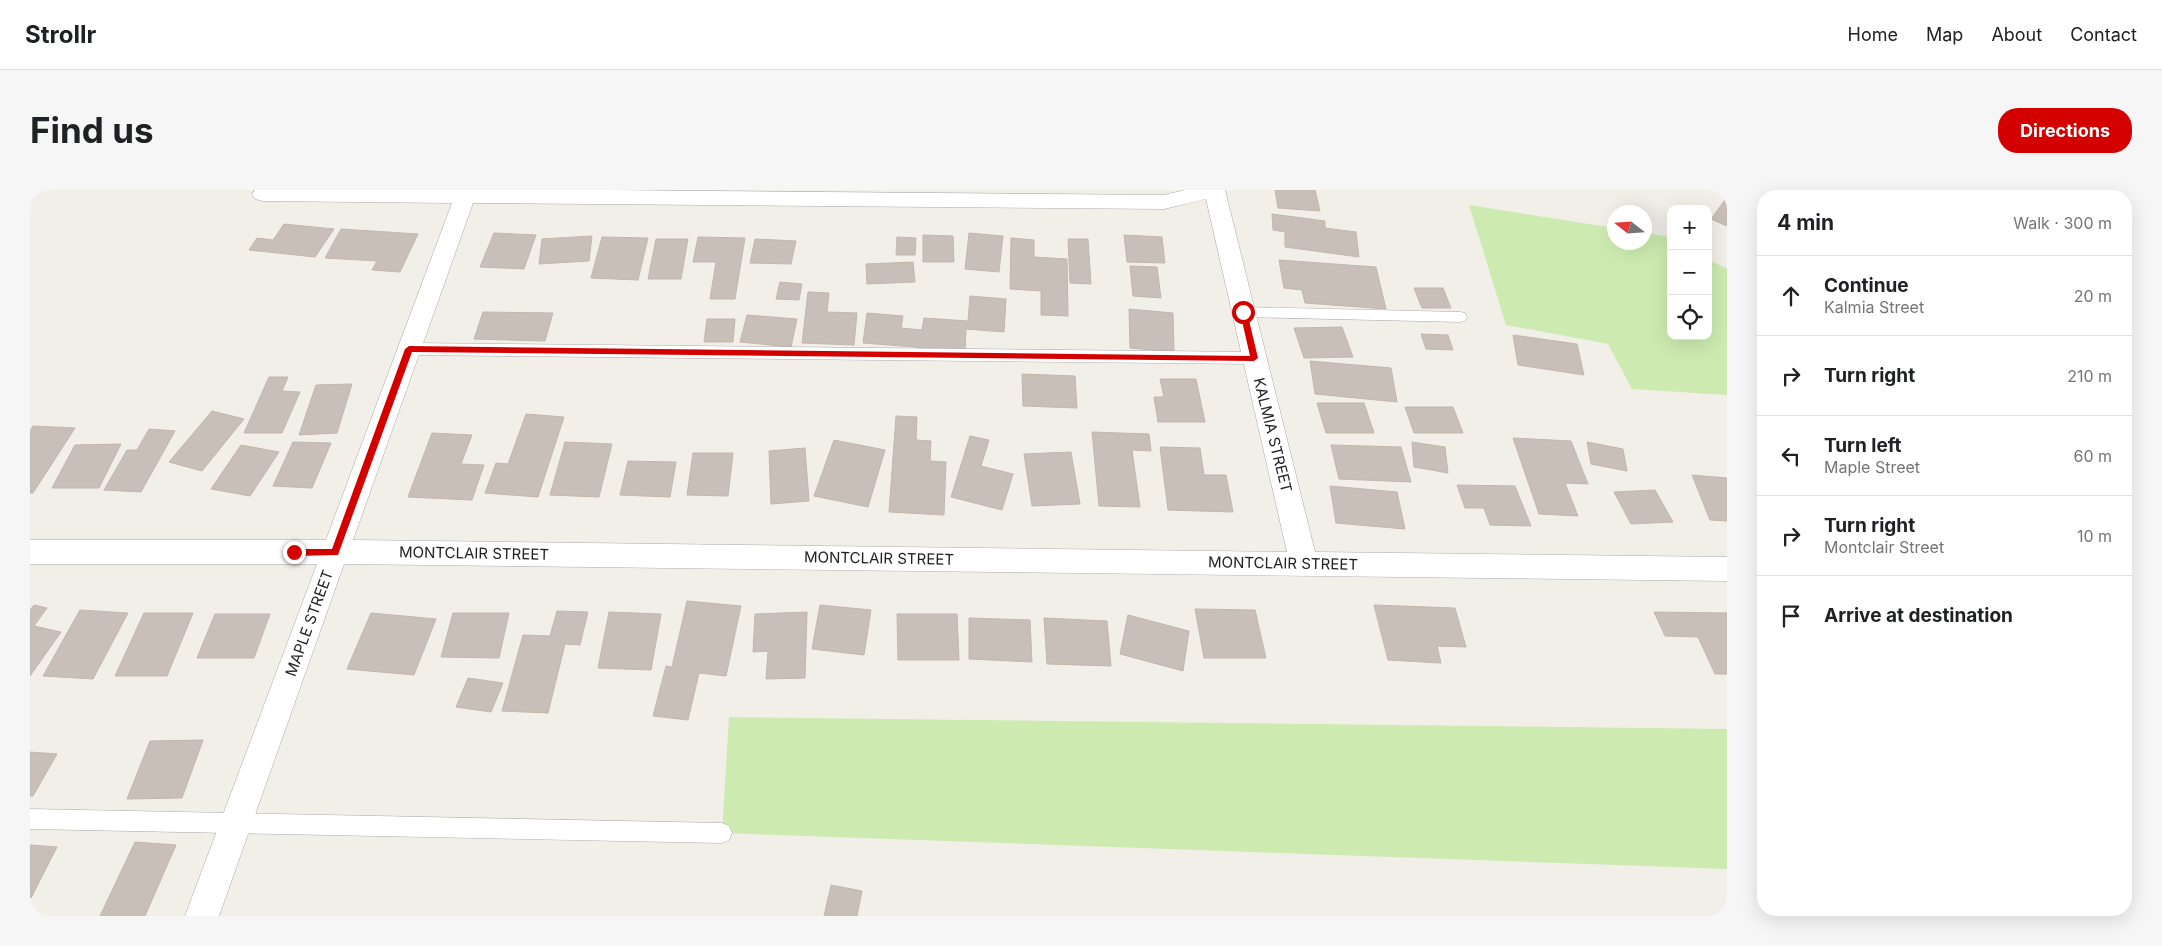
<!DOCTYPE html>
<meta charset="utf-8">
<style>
body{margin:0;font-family:Inter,sans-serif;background:#f6f6f6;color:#202124}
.controls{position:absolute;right:15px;top:15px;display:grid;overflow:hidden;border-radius:10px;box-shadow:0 5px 20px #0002}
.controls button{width:45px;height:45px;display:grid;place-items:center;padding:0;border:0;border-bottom:1px solid #e0e0e0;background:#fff;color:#202124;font:25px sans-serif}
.compass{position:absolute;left:1577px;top:15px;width:45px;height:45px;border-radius:50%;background:#fff;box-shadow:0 5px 20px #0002;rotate:287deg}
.stop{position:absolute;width:15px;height:15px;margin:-11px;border:4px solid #d40000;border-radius:50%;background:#fff}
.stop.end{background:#d40000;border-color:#fff;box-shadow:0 1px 5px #0008}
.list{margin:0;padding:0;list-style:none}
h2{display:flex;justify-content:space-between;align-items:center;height:65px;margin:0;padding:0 20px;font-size:21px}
h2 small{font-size:16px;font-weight:400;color:#757577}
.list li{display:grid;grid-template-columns:32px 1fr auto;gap:15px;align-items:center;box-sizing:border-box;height:80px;padding:0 20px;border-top:1px solid #e0e0e0}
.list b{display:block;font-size:19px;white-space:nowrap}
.list p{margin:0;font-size:16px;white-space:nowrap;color:#757577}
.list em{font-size:16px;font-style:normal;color:#757577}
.icon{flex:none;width:28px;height:28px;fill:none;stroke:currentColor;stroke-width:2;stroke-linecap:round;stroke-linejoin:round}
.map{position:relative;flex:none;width:1697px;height:726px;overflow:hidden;border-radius:20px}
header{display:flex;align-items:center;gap:30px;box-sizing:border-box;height:70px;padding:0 25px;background:#fff;border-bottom:1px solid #e0e0e0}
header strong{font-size:24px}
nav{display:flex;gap:28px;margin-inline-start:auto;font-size:18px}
.intro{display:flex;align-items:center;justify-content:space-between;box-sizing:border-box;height:120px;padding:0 30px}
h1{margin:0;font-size:35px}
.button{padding:12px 22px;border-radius:20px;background:#d40000;color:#fff;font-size:18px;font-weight:700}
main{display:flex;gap:30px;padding:0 30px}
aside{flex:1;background:#fff;border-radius:20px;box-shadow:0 5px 20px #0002}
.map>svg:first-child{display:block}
.grass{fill:#cdebb0}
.building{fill:#c7bfb8;stroke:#c4b6ab}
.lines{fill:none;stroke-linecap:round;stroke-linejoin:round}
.service-casing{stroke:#a9a9a9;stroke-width:1}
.minor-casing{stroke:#a9a9a9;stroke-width:1}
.service{fill:#fff;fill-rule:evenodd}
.minor{fill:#fff;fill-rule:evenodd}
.route{fill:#d40000}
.labels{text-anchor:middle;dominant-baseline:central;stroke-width:5;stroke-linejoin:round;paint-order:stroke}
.street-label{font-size:15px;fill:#222;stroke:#fff}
</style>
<header>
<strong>Strollr</strong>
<nav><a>Home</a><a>Map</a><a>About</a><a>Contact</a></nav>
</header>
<div class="intro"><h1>Find us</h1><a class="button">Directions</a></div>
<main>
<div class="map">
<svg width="1697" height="726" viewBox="0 0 1697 726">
<rect width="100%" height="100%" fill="#f2efe9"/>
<g class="grass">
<path d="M1439,15L1584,38V52H1614L1615,43L1635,46L1641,49V146H1678V69L1697,79V205L1602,199L1578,154L1476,135Z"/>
<path d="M699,527L1697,539V679L692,643Z"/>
</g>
<g class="building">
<path d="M1245,0H1285L1290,21L1248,18Z"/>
<path d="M1697,7V36L1681,29Z"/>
<path d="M1242,24L1295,31V38L1326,42L1329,67L1255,57V42L1243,40Z"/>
<path d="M254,34L304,39L285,67L219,60L227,48L243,50Z"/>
<path d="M311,39L388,44L370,82L342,80L347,71L295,68Z"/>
<path d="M464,43L506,45L494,79L450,77Z"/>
<path d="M939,43L973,46L969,82L935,79Z"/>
<path d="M893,45L923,46L924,72H893Z"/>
<path d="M1094,45L1132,47L1135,73L1097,72Z"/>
<path d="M562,46L559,71L509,74L512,49Z"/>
<path d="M572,47L618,48L608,90L561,88Z"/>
<path d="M668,47L715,48L705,109H680L686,72H663Z"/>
<path d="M867,47L886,48L885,65H866Z"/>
<path d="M981,48L1004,50V67L1037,69L1038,126L1011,125V101L980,99Z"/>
<path d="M626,49H658L651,89H618Z"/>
<path d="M725,49L766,51L761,74L720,73Z"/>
<path d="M1038,49H1058L1061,94L1040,93Z"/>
<path d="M1249,70L1346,77L1356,119L1275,113L1272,100L1254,98Z"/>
<path d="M883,72L885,92L837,94L836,74Z"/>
<path d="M1100,76L1127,77L1131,108L1103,106Z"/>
<path d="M750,92L772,94L769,110L746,109Z"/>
<path d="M1384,98H1413L1421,118H1392Z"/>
<path d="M778,102L799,103L797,122L827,123L824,155L772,153Z"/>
<path d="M940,106L976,109L974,142L936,139L935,161L833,153L837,123L873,126L871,138L892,140L894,128L938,131Z"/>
<path d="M1099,119L1143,123L1144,162L1100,158Z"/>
<path d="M453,122L523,123L515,151L444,149Z"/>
<path d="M717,125L767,129L761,157L710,152Z"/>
<path d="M677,129H705L703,152H674Z"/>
<path d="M1312,137L1323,167L1274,168L1264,138Z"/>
<path d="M1391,144L1418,145L1423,160L1396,159Z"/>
<path d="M1483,145L1547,154L1554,185L1488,175Z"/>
<path d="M1280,171L1361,178L1367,212L1285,204Z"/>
<path d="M992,184L1045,186L1047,218L993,216Z"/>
<path d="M239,187H258L252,201L270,202L252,243H214Z"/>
<path d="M1130,189H1166L1175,232H1128L1124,207H1134Z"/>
<path d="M322,194L307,243L269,245L286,195Z"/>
<path d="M1287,213H1334L1344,243H1296Z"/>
<path d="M1375,217H1423L1433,243H1384Z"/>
<path d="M182,221L214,229L172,281L139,272Z"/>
<path d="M496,224L534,227L508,307L455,303L466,273L478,274Z"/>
<path d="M866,226L887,227L886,250L901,251L900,271L916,272L914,325L859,322Z"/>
<path d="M3,236L45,238L3,303H0V241Z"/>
<path d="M119,239L145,241L111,302L74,300L97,260H107Z"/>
<path d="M1062,242L1119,244L1121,261L1102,260L1110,317L1069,316Z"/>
<path d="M402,243L442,245L431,274L454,275L442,310L378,307Z"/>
<path d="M940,246L959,250L951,276L983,284L972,320L921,307Z"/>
<path d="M1483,248L1541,251L1558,294L1535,293L1548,326L1509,324Z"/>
<path d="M804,250L855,260L838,317L784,306Z"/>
<path d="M263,252L301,253L282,298L243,296Z"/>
<path d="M535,252L582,254L569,307L520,305Z"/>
<path d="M1382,252L1415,257L1418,283L1384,277Z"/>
<path d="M1557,252L1593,259L1597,281L1561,274Z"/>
<path d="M91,254L69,298H22L45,255Z"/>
<path d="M211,255L249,262L220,306L181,299Z"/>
<path d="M1301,255L1371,257L1381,292L1309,289Z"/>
<path d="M1130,257L1170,258L1174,285H1196L1203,322L1138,320Z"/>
<path d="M775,258L779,311L741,314L739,261Z"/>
<path d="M1041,262L1050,314L1002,316L994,264Z"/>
<path d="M663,263H703L698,306L657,305Z"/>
<path d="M598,271L646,272L640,307L590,305Z"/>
<path d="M1662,285L1697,288V331L1680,330Z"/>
<path d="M1427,295L1485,296L1501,336L1460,335L1454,318H1435Z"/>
<path d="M1300,296L1367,302L1375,339L1306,333Z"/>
<path d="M1625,300L1643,332L1601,334L1584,302Z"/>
<path d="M657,411L711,416L696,486L669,483L658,530L623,526L636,476L642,477Z"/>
<path d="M4,415L17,418L4,436L31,442L0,486V420Z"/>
<path d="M790,415L841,420L834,465L782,459Z"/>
<path d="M1344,415L1425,418L1436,457L1407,456L1411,473L1358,470Z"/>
<path d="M1165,419L1225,420L1236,468H1174Z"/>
<path d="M50,420L98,423L63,489L13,486Z"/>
<path d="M527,421L558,422L550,455L535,454L518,523L472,521L493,445L520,446Z"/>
<path d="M579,422L631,424L621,480L568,478Z"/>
<path d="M777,422L775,488L736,489L738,461L723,462L725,424Z"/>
<path d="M1624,422L1697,423V484H1685L1668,447L1635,446Z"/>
<path d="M114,423H163L137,486H85Z"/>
<path d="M341,423L406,429L384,485L317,479Z"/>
<path d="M423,423H479L469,468L411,467Z"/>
<path d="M185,424H240L224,468H167Z"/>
<path d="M867,424H927L929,470H868Z"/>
<path d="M1098,425L1159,441L1153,481L1090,464Z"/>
<path d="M939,428L1000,430L1002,472L939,469Z"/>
<path d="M1014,428L1077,431L1081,476L1017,474Z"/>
<path d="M438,488L473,493L461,522L426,517Z"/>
<path d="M173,550L152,608L97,609L120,551Z"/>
<path d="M0,562L27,564L3,606H0Z"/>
<path d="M105,652L146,655L115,726H70Z"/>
<path d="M0,655L27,657L1,708L0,707Z"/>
<path d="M801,695L832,701L827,726H794Z"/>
</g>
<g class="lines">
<defs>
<g id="service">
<path d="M1213,117L1430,122L1435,123L1437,127L1435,131L1430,132L1213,127L1208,126L1206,122L1208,118Z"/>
<path d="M379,153L1224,162L1229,164L1232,168L1229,172L1224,174L379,165L374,163L371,159L374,155Z"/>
<path d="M0,619L692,633L699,636L702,643L699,650L692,653L0,639Z"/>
</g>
<path id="minor" d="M225,0H577L1134,5L1155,0H1195L1285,362L1697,367V391L314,374L189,726H155L287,374H0V350H296L422,13L233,11L225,9L222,4ZM1176,9L1257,362L323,350L443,13L1134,19Z"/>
</defs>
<use href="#service" class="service-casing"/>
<use href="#minor" class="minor-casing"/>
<use href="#service" class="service"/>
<use href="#minor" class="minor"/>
</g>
<path class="route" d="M1213,119L1217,122L1228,168L1224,171L382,162L308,365L264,366L260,362L264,359H302L375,159L379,156L1220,166L1210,122Z"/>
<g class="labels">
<g class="street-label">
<text transform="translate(1243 245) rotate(76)">KALMIA STREET</text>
<text transform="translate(444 363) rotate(1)">MONTCLAIR STREET</text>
<text transform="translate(849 368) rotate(1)">MONTCLAIR STREET</text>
<text transform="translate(1253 373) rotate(1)">MONTCLAIR STREET</text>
<text transform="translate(279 433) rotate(-70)">MAPLE STREET</text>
</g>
</g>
</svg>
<div class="controls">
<button>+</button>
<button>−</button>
<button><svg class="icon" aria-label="locate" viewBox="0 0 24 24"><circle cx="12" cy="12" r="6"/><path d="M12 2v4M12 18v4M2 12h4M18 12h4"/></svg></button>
</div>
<svg class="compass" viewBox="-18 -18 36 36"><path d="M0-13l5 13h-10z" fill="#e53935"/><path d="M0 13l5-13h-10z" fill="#757577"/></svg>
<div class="stop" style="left:1213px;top:122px"></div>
<div class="stop end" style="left:264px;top:362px"></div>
</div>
<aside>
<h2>4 min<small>Walk · 300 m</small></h2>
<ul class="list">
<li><svg class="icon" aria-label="ahead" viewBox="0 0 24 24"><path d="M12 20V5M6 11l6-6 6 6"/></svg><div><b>Continue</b><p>Kalmia Street</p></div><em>20 m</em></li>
<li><svg class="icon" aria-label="right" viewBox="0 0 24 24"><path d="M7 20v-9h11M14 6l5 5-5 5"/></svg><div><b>Turn right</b></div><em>210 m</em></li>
<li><svg class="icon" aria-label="left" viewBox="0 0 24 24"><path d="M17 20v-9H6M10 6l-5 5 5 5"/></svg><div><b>Turn left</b><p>Maple Street</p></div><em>60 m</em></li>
<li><svg class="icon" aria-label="right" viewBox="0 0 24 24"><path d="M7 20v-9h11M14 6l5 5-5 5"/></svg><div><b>Turn right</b><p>Montclair Street</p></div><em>10 m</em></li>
<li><svg class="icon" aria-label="arrive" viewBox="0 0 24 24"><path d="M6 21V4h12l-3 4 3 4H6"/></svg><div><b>Arrive at destination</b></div></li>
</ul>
</aside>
</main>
